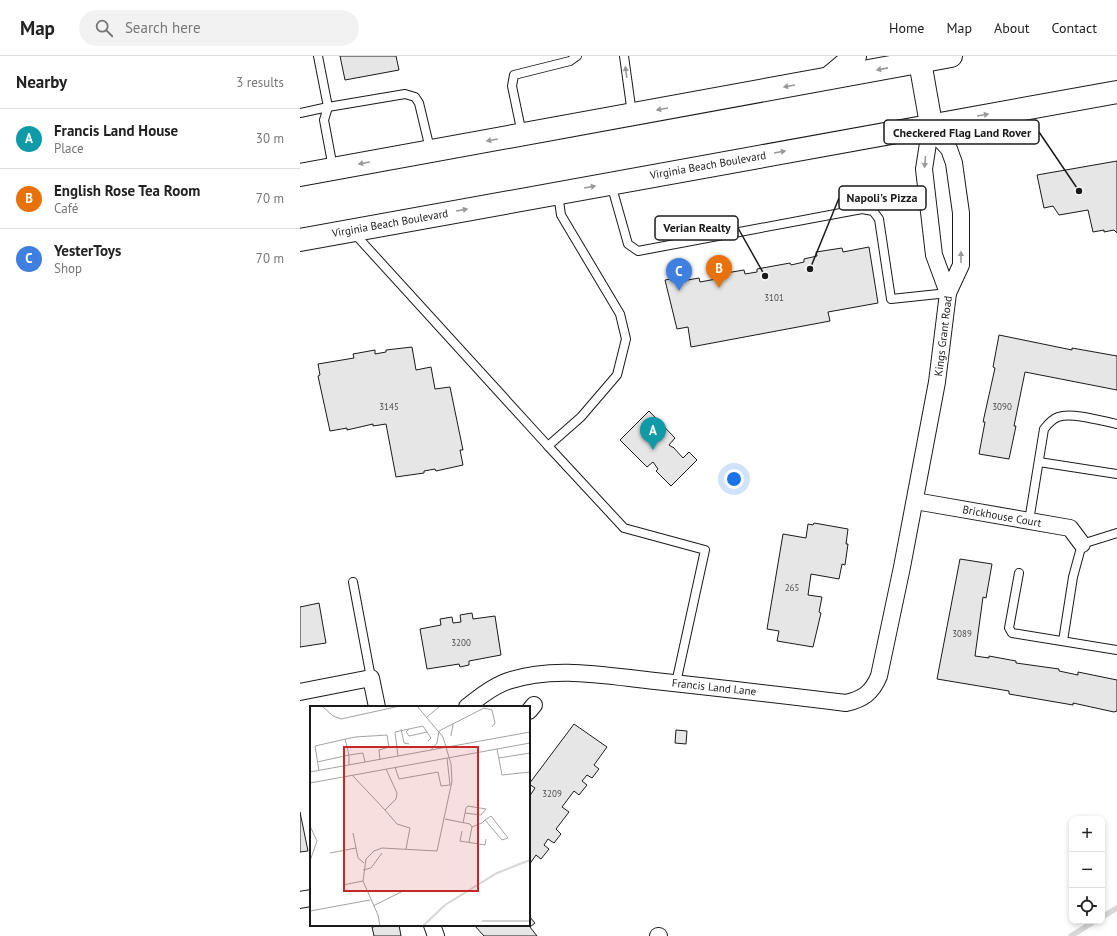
<!DOCTYPE html>
<meta charset="utf-8">
<style>
body{margin:0;font-family:"PT Sans",sans-serif;background:#f2f2f2;color:#222}
.controls{position:absolute;right:12px;bottom:12px;display:grid;overflow:hidden;border-radius:8px;box-shadow:0 2px 6px #0003}
.controls button{width:36px;height:36px;display:grid;place-items:center;padding:0;border:0;border-bottom:1px solid #e0e0e0;background:#fff;color:#222;font:20px sans-serif}
.you{position:absolute;left:434px;top:423px;width:14px;height:14px;margin:-10px;border:3px solid #fff;border-radius:50%;background:#1a73e8;box-shadow:0 0 0 6px #1a73e833}
.badge{display:grid;place-items:center;width:26px;height:26px;border-radius:50%;background:#d93025;color:#fff;font-size:13px;font-weight:700}
.pin{position:absolute;translate:-50% -33px;filter:drop-shadow(0 1px 2px #0008)}
.pin::after{content:'';position:absolute;top:21px;width:14px;height:12px;background:inherit;clip-path:polygon(0 0,100% 0,50% 100%)}
.list{margin:0;padding:0;list-style:none}
h2{display:flex;justify-content:space-between;align-items:center;height:52px;margin:0;padding:0 16px;font-size:17px}
h2 small{font-size:13px;font-weight:400;color:#767676}
.list li{display:grid;grid-template-columns:26px 1fr auto;gap:12px;align-items:center;box-sizing:border-box;height:60px;padding:0 16px;border-top:1px solid #e0e0e0}
.list b{display:block;font-size:15px;white-space:nowrap}
.list p{margin:0;font-size:13px;white-space:nowrap;color:#767676}
.list em{font-size:13px;font-style:normal;color:#767676}
.icon{flex:none;width:22px;height:22px;fill:none;stroke:currentColor;stroke-width:2;stroke-linecap:round;stroke-linejoin:round}
.map{position:relative;flex:none;width:817px;height:880px;overflow:hidden}
header{display:flex;align-items:center;gap:24px;box-sizing:border-box;height:56px;padding:0 20px;background:#fff;border-bottom:1px solid #e0e0e0}
header strong{font-size:19px}
nav{display:flex;gap:22px;margin-inline-start:auto;font-size:14px}
.search{width:280px;height:36px;background:#f2f2f2;display:flex;align-items:center;gap:10px;box-sizing:border-box;padding:0 14px;border-radius:22px;color:#767676;font-size:15px}
main{display:flex}
aside{flex:1;background:#fff}
.map>svg:first-child{display:block}
.lines{fill:none;stroke-linecap:round;stroke-linejoin:round}
.stream{stroke:#d7d7d7;stroke-width:5.5}
.building{fill:#e6e6e6;stroke:#1a1a1a}
.lane-casing{stroke:#1a1a1a;stroke-width:10}
.street-casing{stroke:#1a1a1a;stroke-width:18}
.secondary-casing{stroke:#1a1a1a;stroke-width:24}
.primary-casing{stroke:#1a1a1a;stroke-width:24}
.lane{stroke:#fff;stroke-width:8}
.street{stroke:#fff;stroke-width:16}
.secondary{stroke:#fff;stroke-width:22}
.primary{stroke:#fff;stroke-width:22}
.oneway{fill:#989898}
.labels{text-anchor:middle;dominant-baseline:central;stroke-width:3;stroke-linejoin:round;paint-order:stroke}
.number-label{font-size:9px;fill:#4d4d4d}
.street-label{font-size:11px;fill:#1a1a1a;stroke:#fff}
.inset-river{fill:none;stroke:#d7d7d7;stroke-width:2}
.inset-road{fill:none;stroke:#a3a3a3;stroke-width:1}
.view{fill:#c62828;fill-opacity:0.15;stroke:#c62828;stroke-width:2}
.inset-edge{fill:none;stroke:#1a1a1a;stroke-width:2}
.leader{fill:none;stroke:#1a1a1a;stroke-width:1.5}
.callout-dot{fill:#1a1a1a;stroke:#fff;stroke-width:1.5}
.callout{fill:#fff;stroke:#1a1a1a;stroke-width:1.5}
.callout-label{font-size:12px;text-anchor:middle;font-weight:bold;fill:#1a1a1a}
</style>
<header>
<strong>Map</strong>
<div class="search"><svg class="icon" aria-label="search" viewBox="0 0 24 24"><circle cx="10" cy="10" r="6"/><path d="M15 15l6 6"/></svg>Search here</div>
<nav><a>Home</a><a>Map</a><a>About</a><a>Contact</a></nav>
</header>
<main>
<aside>
<h2>Nearby<small>3 results</small></h2>
<ul class="list">
<li><span class="badge" style="background:#0f9aa8">A</span><div><b>Francis Land House</b><p>Place</p></div><em>30 m</em></li>
<li><span class="badge" style="background:#e8710a">B</span><div><b>English Rose Tea Room</b><p>Café</p></div><em>70 m</em></li>
<li><span class="badge" style="background:#3f7fe0">C</span><div><b>YesterToys</b><p>Shop</p></div><em>70 m</em></li>
</ul>
</aside>
<div class="map">
<svg width="817" height="880" viewBox="0 0 817 880">
<rect width="100%" height="100%" fill="#fff"/>
<g class="lines">
<g class="stream">
<path d="M802,861L817,852"/>
<path d="M771,880L795,865"/>
</g>
</g>
<g class="building">
<path d="M40,0H96L99,14L45,24Z"/>
<path d="M817,105V177L814,174L804,176V174L793,176L788,154L759,159L753,150L744,152L737,119Z"/>
<path d="M569,191L578,247L528,256L530,265L391,291L388,271L377,273L365,224L382,221V225L399,222L400,226L427,221L426,217L444,214L445,218L457,216V213L490,207L491,209L504,206V203L517,200L516,196L542,192L543,196Z"/>
<path d="M699,279L772,294V292L817,300V334L725,316L714,370H716L709,403L679,398L685,366H683L695,312L693,311Z"/>
<path d="M112,291L116,314L131,311L135,333L150,331L163,394H160L163,409L136,415L135,413L124,415V417L96,421L86,368L73,370V368L47,374V372L30,375L18,320L20,319L18,308L54,302L53,298L75,294V298L86,296V294Z"/>
<path d="M349,355L375,382L369,389L372,391H373L383,402L389,396L397,404L371,430L356,415L358,413L353,406L347,411L320,384Z"/>
<path d="M514,467L548,473L546,488H548L545,509L542,508L539,523L511,518L508,539L522,541L519,556L521,557L513,591L477,585L479,575L467,573L483,478L506,482L508,468L513,469Z"/>
<path d="M660,503L692,508L686,542L683,541L675,600L689,602V600L716,605V607L759,613V615L778,619V616L817,624V655L814,656L773,647V649L709,638V635L637,623Z"/>
<path d="M19,547L26,587L0,591V551Z"/>
<path d="M172,557L173,563L195,560L201,599L169,605V609L160,611L159,608L127,613L120,573L141,569L140,563L152,561L153,567L161,566L160,559Z"/>
<path d="M274,668L307,691L294,709L299,713L292,722L287,719L282,725L287,729L279,739L274,735L262,751L269,756L256,773L261,778L254,787L248,783L244,789L249,793L241,803L236,799L229,809V741L235,732L229,728Z"/>
<path d="M376,674L387,675L386,688L375,687Z"/>
<path d="M0,756L8,795L0,796Z"/>
<path d="M229,860L235,867L230,871L237,880H184L174,869H229Z"/>
<path d="M85,869H99L101,880H74L72,871Z"/>
</g>
<g class="lines">
<defs>
<g id="lane">
<path d="M324,0L332,58"/>
<path d="M0,57L28,51L18,0"/>
<path d="M222,78L212,30L214,19L270,5L277,0"/>
<path d="M33,112L24,64L28,51L105,38L115,41L119,47L130,93"/>
<path d="M311,128L328,188L338,195L562,153L573,155L579,163L591,243L648,237"/>
<path d="M53,176L248,390L281,361L317,319L326,283L320,258L261,159L258,138"/>
<path d="M248,390L324,472L405,494L376,627"/>
<path d="M739,406L817,418"/>
<path d="M729,465L744,373C748,368 752,363 758,361C772,356 802,365 817,368"/>
<path d="M719,517L709,572L712,577L817,594"/>
<path d="M53,526L71,622"/>
<path d="M763,585L773,521L782,488L817,477"/>
</g>
<g id="street">
<path d="M631,68L624,113L634,199L648,237"/>
<path d="M615,445L770,472L782,488"/>
<path d="M0,636L71,622L77,651"/>
<path d="M167,651C179,641 193,630 208,625C255,609 307,620 355,625C419,632 482,639 546,647C563,643 572,637 579,620L602,511L637,326L648,237L661,209V157L654,107L649,93L638,81L631,68"/>
<path d="M229,655L234,649"/>
<path d="M0,844L11,842"/>
<path d="M132,869L136,880"/>
<path d="M358,880H359"/>
</g>
<path id="secondary" d="M619,0L631,68"/>
<g id="primary">
<path d="M529,22L555,0"/>
<path d="M0,119L651,0"/>
<path d="M0,184L817,36"/>
</g>
</defs>
<use href="#lane" class="lane-casing"/>
<use href="#street" class="street-casing"/>
<use href="#secondary" class="secondary-casing"/>
<use href="#primary" class="primary-casing"/>
<use href="#lane" class="lane"/>
<use href="#street" class="street"/>
<use href="#secondary" class="secondary"/>
<use href="#primary" class="primary"/>
</g>
<defs><path id="oneway-solid" d="M-6-.8H1V-3.2L6.5 0L1 3.2V.8H-6Z"/></defs>
<g class="oneway">
<use href="#oneway-solid" transform="translate(582 13) rotate(169)"/>
<use href="#oneway-solid" transform="translate(326 16) rotate(-98)"/>
<use href="#oneway-solid" transform="translate(489 30) rotate(170)"/>
<use href="#oneway-solid" transform="translate(362 53) rotate(170)"/>
<use href="#oneway-solid" transform="translate(683 59) rotate(-10)"/>
<use href="#oneway-solid" transform="translate(192 84) rotate(170)"/>
<use href="#oneway-solid" transform="translate(480 96) rotate(-10)"/>
<use href="#oneway-solid" transform="translate(625 106) rotate(95)"/>
<use href="#oneway-solid" transform="translate(64 107) rotate(170)"/>
<use href="#oneway-solid" transform="translate(290 131) rotate(-10)"/>
<use href="#oneway-solid" transform="translate(162 154) rotate(-10)"/>
<use href="#oneway-solid" transform="translate(661 201) rotate(-90)"/>
</g>
<g class="labels">
<g class="number-label">
<text x="474" y="241">3101</text>
<text x="89" y="350">3145</text>
<text x="702" y="350">3090</text>
<text x="492" y="531">265</text>
<text x="662" y="577">3089</text>
<text x="161" y="586">3200</text>
<text x="252" y="737">3209</text>
</g>
<g class="street-label">
<text transform="translate(408 109) rotate(-10)">Virginia Beach Boulevard</text>
<text transform="translate(90 167) rotate(-10)">Virginia Beach Boulevard</text>
<text transform="translate(643 280) rotate(-83)">Kings Grant Road</text>
<text transform="translate(702 460) rotate(10)">Brickhouse Court</text>
<text transform="translate(414 631) rotate(6)">Francis Land Lane</text>
</g>
</g>
<g transform="translate(10 650)">
<rect width="220" height="220" fill="#fff"/>
<path class="inset-river" d="M113,220L135,199L187,167L220,154"/>
<path class="inset-road" d="M12,0L23,10L31,13L90,0M117,11L130,0M113,20L121,32L118,35M91,23L94,37L99,38M99,23L96,26L99,30L117,26M129,25L174,2L182,4L185,17L182,21M141,30L143,18M187,43L192,69L220,66M121,44L127,37L129,25M88,50L85,26L113,20M137,52L140,79M189,52L220,47M7,56L39,49L35,33M39,59V49L53,47L55,56M85,61L89,73L128,66L131,80L140,79M9,65L5,40L45,31L77,29L79,41L69,44L70,54M0,66L220,26M42,69L75,104L86,93L87,87L76,63M0,77L220,37M75,104L87,118L100,122L96,143M135,113L160,118L162,121M153,117L156,102L158,100L176,103L171,109L155,107M0,120L7,135L0,155M162,121L172,117L175,114L181,110L198,132L192,134L175,114M152,125L150,135L175,139L176,133M43,127L48,152L54,157M159,136L162,121M20,147L46,142M53,164L61,162L72,147M33,179L53,175M63,200L93,185M0,205L60,194M172,215H220M70,220L68,209L53,175L56,153L64,145L72,142L127,145L142,75L141,58L133,31L107,0"/>
<path class="view" d="M34,41H168V185H34Z"/>
<rect width="220" height="220" class="inset-edge"/>
</g>
<path class="leader" d="M779 135L739 76M510 213L539 142M465 220L438 172"/>
<g class="callout-dot">
<circle cx="779" cy="135" r="4"/>
<circle cx="510" cy="213" r="4"/>
<circle cx="465" cy="220" r="4"/>
</g>
<g class="callout">
<rect x="584" y="64" width="155" height="24" rx="4"/>
<rect x="539" y="130" width="87" height="24" rx="4"/>
<rect x="355" y="160" width="83" height="24" rx="4"/>
</g>
<g class="callout-label">
<text x="662" y="81">Checkered Flag Land Rover</text>
<text x="582" y="146">Napoli's Pizza</text>
<text x="397" y="176">Verian Realty</text>
</g>
</svg>
<div class="controls">
<button>+</button>
<button>−</button>
<button><svg class="icon" aria-label="locate" viewBox="0 0 24 24"><circle cx="12" cy="12" r="6"/><path d="M12 2v4M12 18v4M2 12h4M18 12h4"/></svg></button>
</div>
<div class="you"></div>
<div class="pin badge" style="left:353px;top:394px;background:#0f9aa8">A</div>
<div class="pin badge" style="left:419px;top:232px;background:#e8710a">B</div>
<div class="pin badge" style="left:379px;top:235px;background:#3f7fe0">C</div>
</div>
</main>
